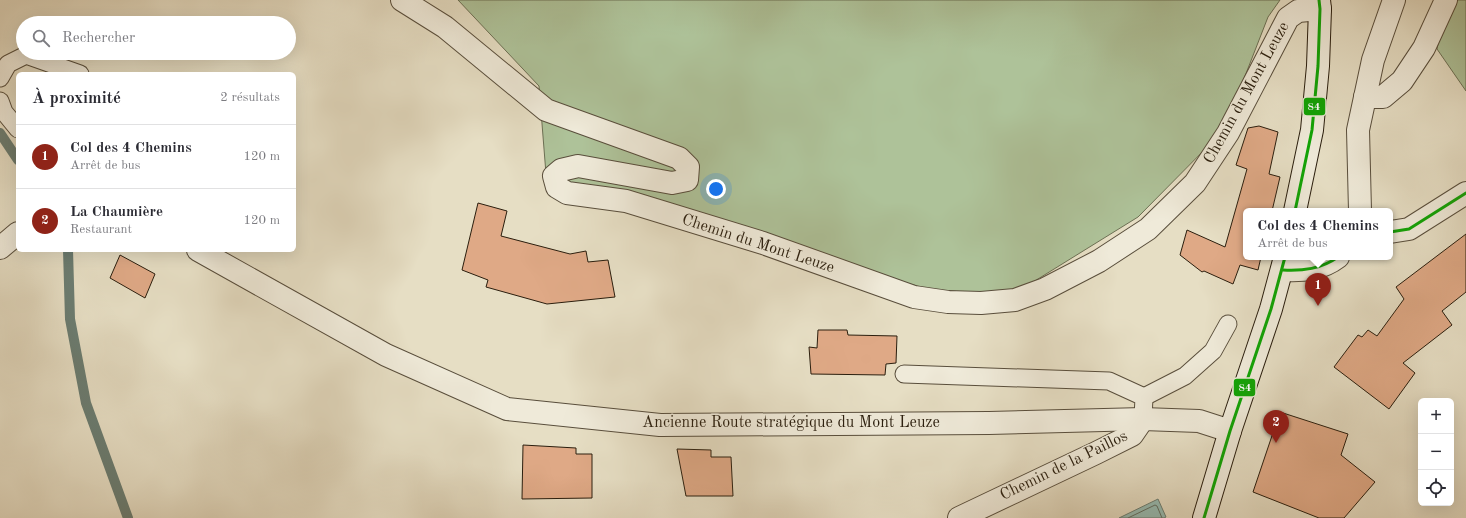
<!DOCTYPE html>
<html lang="fr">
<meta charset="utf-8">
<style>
body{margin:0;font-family:"Old Standard TT",serif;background:#f2f2f3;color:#2b2b33}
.controls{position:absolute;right:12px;bottom:12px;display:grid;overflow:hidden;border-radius:6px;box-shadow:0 4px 16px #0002}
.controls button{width:36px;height:36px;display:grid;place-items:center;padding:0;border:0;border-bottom:1px solid #e1e1e2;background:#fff;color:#2b2b33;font:20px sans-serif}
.you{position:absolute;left:716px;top:189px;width:14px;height:14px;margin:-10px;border:3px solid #fff;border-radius:50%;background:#1a73e8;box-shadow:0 0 0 6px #1a73e833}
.badge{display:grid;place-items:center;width:26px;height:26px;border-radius:50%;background:#8f2418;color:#fff;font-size:13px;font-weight:700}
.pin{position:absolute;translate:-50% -33px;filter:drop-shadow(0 1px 2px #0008)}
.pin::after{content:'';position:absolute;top:21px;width:14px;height:12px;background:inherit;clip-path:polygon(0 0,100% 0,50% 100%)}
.popup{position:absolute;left:1243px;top:208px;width:150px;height:52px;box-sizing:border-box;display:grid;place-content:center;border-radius:6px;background:#fff;filter:drop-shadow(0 1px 3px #0005);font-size:13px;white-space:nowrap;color:#7c7c81}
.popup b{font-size:15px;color:#2b2b33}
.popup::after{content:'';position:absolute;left:50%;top:100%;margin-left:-8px;border:8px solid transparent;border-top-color:#fff}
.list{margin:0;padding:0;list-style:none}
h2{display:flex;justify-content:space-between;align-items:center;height:52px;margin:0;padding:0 16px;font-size:17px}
h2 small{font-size:13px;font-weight:400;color:#7c7c81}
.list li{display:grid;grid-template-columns:26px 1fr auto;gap:12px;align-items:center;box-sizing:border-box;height:64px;padding:0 16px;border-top:1px solid #e1e1e2}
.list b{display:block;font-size:15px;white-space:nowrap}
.list p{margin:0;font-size:13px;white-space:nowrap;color:#7c7c81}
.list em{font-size:13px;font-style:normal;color:#7c7c81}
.icon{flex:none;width:22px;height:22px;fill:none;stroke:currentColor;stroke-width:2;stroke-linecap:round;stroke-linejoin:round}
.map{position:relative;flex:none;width:1466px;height:518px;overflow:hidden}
.search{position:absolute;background:#fff;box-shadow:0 4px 16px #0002;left:16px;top:16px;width:280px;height:44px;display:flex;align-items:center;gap:10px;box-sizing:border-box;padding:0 14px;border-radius:22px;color:#7c7c81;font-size:15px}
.panel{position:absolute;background:#fff;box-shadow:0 4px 16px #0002;left:16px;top:72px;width:280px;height:180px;border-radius:6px}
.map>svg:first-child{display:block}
.green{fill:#aec299;stroke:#6c7054}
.water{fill:#96bcb4;stroke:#6b7d72}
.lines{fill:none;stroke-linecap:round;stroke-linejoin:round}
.shore{stroke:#606d61;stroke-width:1}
.stream{stroke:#6b7d72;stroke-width:10}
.building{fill:#dfa986;stroke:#2a1e0e}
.service-casing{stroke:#594e3c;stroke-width:19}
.minor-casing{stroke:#594e3c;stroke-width:24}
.tertiary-casing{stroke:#594e3c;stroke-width:24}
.secondary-casing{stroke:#2a1e0e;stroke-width:24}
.service{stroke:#efead9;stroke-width:17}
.minor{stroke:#efead9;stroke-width:22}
.tertiary{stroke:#efead9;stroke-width:22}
.secondary{stroke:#efead9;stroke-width:22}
.bus-1-casing{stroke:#efead9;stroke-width:6}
.bus-1{stroke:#11a406;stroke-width:3}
.labels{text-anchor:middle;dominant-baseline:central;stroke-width:3;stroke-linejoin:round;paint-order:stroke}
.street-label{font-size:16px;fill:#2a1e0e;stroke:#efead9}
.line-badge{stroke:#efead9;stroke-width:1.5}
.badge-label{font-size:11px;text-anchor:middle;font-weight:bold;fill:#fff}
</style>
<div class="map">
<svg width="1466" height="518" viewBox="0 0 1466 518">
<rect width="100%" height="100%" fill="#e6dec4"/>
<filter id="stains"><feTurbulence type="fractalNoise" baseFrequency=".005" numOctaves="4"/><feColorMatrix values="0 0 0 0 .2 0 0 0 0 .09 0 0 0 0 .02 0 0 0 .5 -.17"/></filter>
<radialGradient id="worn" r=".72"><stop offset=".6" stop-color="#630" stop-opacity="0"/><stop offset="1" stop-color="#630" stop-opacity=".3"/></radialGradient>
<g class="green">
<path d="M458,0H1280L1268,17L1224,130L1138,217L1025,287L981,296L928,289L763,243L584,189L546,174L539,86Z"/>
<path d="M1446,0H1466V91L1437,49Z"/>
</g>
<path class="water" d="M1158,499L1166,517L1164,518H1119Z"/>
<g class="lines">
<path class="shore" d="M1128,518L1155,505L1157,506L1162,518"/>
<g class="stream">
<path d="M0,133L18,160"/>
<path d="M68,250L70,319L86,403L128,518"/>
</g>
</g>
<g class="building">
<path d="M1259,126L1278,132L1269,174L1280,177L1272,211H1246V257H1261L1258,270L1240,265L1233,284L1204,271L1202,272L1180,255L1187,230L1225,247L1247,169L1236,165L1248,128Z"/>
<path d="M478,203L507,211L501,236L570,254L586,251L588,262L608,260L615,297L547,304L486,287L488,280L462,270Z"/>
<path d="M1466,234V292L1442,311L1452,325L1403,363L1415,373L1389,409L1334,367L1358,335L1362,337L1368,330L1377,336L1404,299L1396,287Z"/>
<path d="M120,255L155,274L145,298L110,278Z"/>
<path d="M818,330H847L848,335L897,336L896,363L886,364L885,375L811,374L809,347L817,348Z"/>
<path d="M1280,412L1348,434L1341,455L1375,482L1344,518H1319L1253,492Z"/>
<path d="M523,445L576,448V454H592V498L522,499Z"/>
<path d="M677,449L711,450V457H731L733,496H686Z"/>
</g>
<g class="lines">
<defs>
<g id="service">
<path d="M0,78L8,64L26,55L80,74"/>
<path d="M0,101L4,112L18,129"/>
<path d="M904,374L1109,381L1144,397L1143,419"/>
<path d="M1144,397L1185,376L1213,351L1228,324"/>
</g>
<g id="minor">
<path d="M402,0L445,27L546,110L679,158L688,167L687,180L672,183L578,166L561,170L554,176L557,187L567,193L626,201L763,243L914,297L948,302L981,303L1015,300L1045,289L1099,261L1148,229L1195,183L1228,133L1288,18L1298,11L1320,9"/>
<path d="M1365,97H1383L1402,81L1424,48L1446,0"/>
<path d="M1390,232L1409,229L1466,193"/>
<path d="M0,248L18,233"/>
<path d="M198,250L386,355L507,409L660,425L989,423L1143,419L1199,421L1230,431"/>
<path d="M959,518L1096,453L1132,435L1143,419"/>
</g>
<g id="tertiary">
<path d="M1360,211L1358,130L1373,60L1394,0"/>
<path d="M1283,270C1303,271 1321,270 1338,257"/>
</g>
<g id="secondary">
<path d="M1295,211L1312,130L1318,66L1320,9L1319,0"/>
<path d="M1204,518L1230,431L1271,309L1285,257"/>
</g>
</defs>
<use href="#service" class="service-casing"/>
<use href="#minor" class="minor-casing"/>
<use href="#tertiary" class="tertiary-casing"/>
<use href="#secondary" class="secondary-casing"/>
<use href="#service" class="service"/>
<use href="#minor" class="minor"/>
<use href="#tertiary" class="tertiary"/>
<use href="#secondary" class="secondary"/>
<defs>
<g id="bus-1">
<path d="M1295,211L1312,130L1318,66L1320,9L1319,0"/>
<path d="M1390,232L1409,229L1466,193"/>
<path d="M1283,270C1303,271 1321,269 1338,257"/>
<path d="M1204,518L1230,431L1271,309L1285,257"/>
</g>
</defs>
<use href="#bus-1" class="bus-1-casing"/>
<use href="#bus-1" class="bus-1"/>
</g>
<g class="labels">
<g class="street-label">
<text transform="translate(1247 93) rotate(-61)">Chemin du Mont Leuze</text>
<text transform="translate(758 244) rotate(18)">Chemin du Mont Leuze</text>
<text x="791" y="423">Ancienne Route stratégique du Mont Leuze</text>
<text transform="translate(1064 466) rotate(-26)">Chemin de la Paillos</text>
</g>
</g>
<g class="line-badge">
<rect x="1303" y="97" width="23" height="19" rx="4" fill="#11a406"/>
<rect x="1233" y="378" width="23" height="19" rx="4" fill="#11a406"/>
</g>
<g class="badge-label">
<text x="1314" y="110">84</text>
<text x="1245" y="391">84</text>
</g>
<rect width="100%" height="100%" filter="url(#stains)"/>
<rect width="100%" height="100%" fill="url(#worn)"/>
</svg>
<div class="controls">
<button>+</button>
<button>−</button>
<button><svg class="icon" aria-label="locate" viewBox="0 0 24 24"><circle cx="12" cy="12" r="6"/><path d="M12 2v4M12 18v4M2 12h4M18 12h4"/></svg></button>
</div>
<div class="you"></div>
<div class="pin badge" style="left:1318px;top:306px">1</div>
<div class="popup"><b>Col des 4 Chemins</b>Arrêt de bus</div>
<div class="pin badge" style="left:1276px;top:443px">2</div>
<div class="search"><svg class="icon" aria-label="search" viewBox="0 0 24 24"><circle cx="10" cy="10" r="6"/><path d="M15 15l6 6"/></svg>Rechercher</div>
<section class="panel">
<h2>À proximité<small>2 résultats</small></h2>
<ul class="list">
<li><span class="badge">1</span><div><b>Col des 4 Chemins</b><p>Arrêt de bus</p></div><em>120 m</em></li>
<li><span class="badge">2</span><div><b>La Chaumière</b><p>Restaurant</p></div><em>120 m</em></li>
</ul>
</section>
</div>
